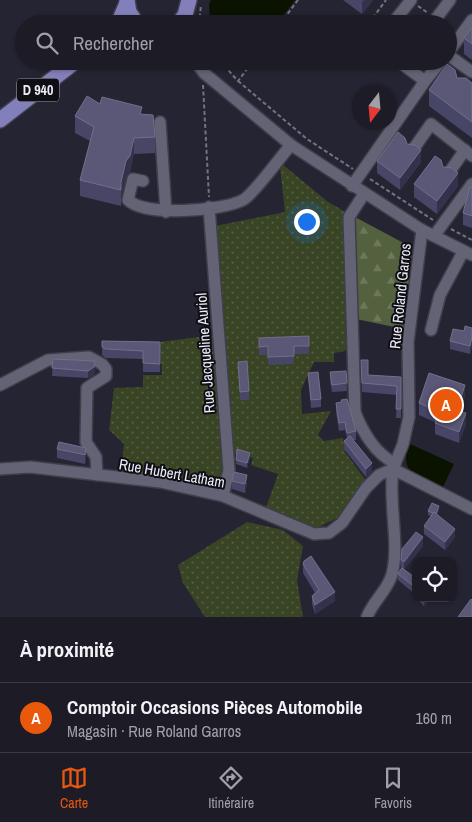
<!DOCTYPE html>
<html lang="fr">
<meta charset="utf-8">
<style>
body{margin:0;font-family:"Archivo Narrow",sans-serif;background:#292832;color:#f1f3f6}
.controls{position:absolute;right:15px;bottom:15px;display:grid;overflow:hidden;border-radius:10px;box-shadow:0 1px 4px #0004}
.controls button{width:45px;height:45px;display:grid;place-items:center;padding:0;border:0;border-bottom:1px solid #3a3943;background:#1c1b26;color:#f1f3f6;font:25px sans-serif}
.compass{position:absolute;left:352px;top:85px;width:45px;height:45px;border-radius:50%;background:#1c1b26;box-shadow:0 1px 4px #0004;rotate:196deg}
.you{position:absolute;left:306px;top:221px;width:18px;height:18px;margin:-12px;border:4px solid #fff;border-radius:50%;background:#1a73e8;box-shadow:0 0 0 8px #1a73e833}
.badge{display:grid;place-items:center;width:32px;height:32px;border-radius:50%;background:#ea580c;color:#fff;font-size:16px;font-weight:700}
.pin{position:absolute;translate:-50% -50%;border:2px solid #fff;box-shadow:0 1px 5px #0006}
.list{margin:0;padding:0;list-style:none}
h2{display:flex;justify-content:space-between;align-items:center;height:65px;margin:0;padding:0 20px;font-size:21px}
h2 small{font-size:16px;font-weight:400;color:#a0a1a7}
.list li{display:grid;grid-template-columns:32px 1fr auto;gap:15px;align-items:center;box-sizing:border-box;height:70px;padding:0 20px;border-top:1px solid #3a3943}
.list b{display:block;font-size:19px;white-space:nowrap}
.list p{margin:0;font-size:16px;white-space:nowrap;color:#a0a1a7}
.list em{font-size:16px;font-style:normal;color:#a0a1a7}
.icon{flex:none;width:28px;height:28px;fill:none;stroke:currentColor;stroke-width:2;stroke-linecap:round;stroke-linejoin:round}
.map{position:relative;flex:none;width:472px;height:617px;overflow:hidden}
.search{position:absolute;background:#1c1b26;box-shadow:0 1px 4px #0004;left:15px;right:15px;top:15px;height:55px;display:flex;align-items:center;gap:12px;box-sizing:border-box;padding:0 18px;border-radius:28px;color:#a0a1a7;font-size:19px}
.sheet{height:135px;background:#1c1b26}
nav{display:flex;justify-content:space-around;align-items:center;box-sizing:border-box;height:70px;border-top:1px solid #3a3943;background:#1c1b26;font-size:14px;color:#a0a1a7}
nav a{display:grid;justify-items:center;gap:2px}
nav .on{color:#ea580c}
.map>svg:first-child{display:block}
.grass{fill:url(#grass-dots)}
.forest{fill:url(#forest-firs)}
.water{fill:#0a1300}
.lines{fill:none;stroke-linecap:round;stroke-linejoin:round}
.minor-casing{stroke:#3f3e4b;stroke-width:14}
.major-casing{stroke:#3f3e4b;stroke-width:18}
.path{stroke:#747381;stroke-width:2;stroke-dasharray:4 2.5;stroke-linecap:butt}
.minor{stroke:#646375;stroke-width:11}
.major{stroke:#837fbb;stroke-width:15}
.wall{fill:#484666}
.shaded-wall{fill:#33314b}
.building{fill:#5a5876;stroke:#716f8a}
.labels{text-anchor:middle;dominant-baseline:central;stroke-width:4;stroke-linejoin:round;paint-order:stroke}
.shield{fill:#0f0e15;stroke:#aaa9b3;stroke-width:1}
.shield-label{font-size:14px;font-weight:bold;fill:#ececf7}
.street-label{font-size:15px;fill:#ececf7;stroke:#0f0e15}
</style>
<div class="map">
<svg width="472" height="617" viewBox="0 0 472 617">
<defs>
<pattern id="grass-dots" width="8" height="8" patternUnits="userSpaceOnUse" patternTransform="scale(1.25)"><rect width="8" height="8" fill="#384424"/><path d="M2 2h.1M6 6h.1" fill="none" stroke="#555f45" stroke-width="1.8" stroke-linecap="round"/></pattern>
<pattern id="forest-firs" width="22" height="20" patternUnits="userSpaceOnUse" patternTransform="scale(1.25)"><rect width="22" height="20" fill="#54613f"/><path d="M5 1l3.5 6h-7zM16 11l3.5 6h-7z" fill="#6d785c"/></pattern>
</defs>
<rect width="100%" height="100%" fill="#252433"/>
<g class="grass">
<path d="M282,164L328,202L355,217L349,342L345,351L334,353V362H314L301,390L302,414L331,411L318,435L324,441L343,438L345,452L367,482L341,516L313,530L265,510L278,474L251,465L253,458L226,451L220,491L121,473L124,444L109,430L114,388L143,387V375H162L160,342L214,335L215,226L285,212L280,167Z"/>
<path d="M247,522L283,530L303,546L297,580L303,617H205L183,583L178,565Z"/>
</g>
<path class="forest" d="M355,217L411,247L412,262L404,329L356,319L354,223Z"/>
<g class="water">
<path d="M211,0H295L277,24H210L209,4Z"/>
<path d="M408,443L454,464L441,491C417,477 400,475 408,443Z"/>
</g>
<g class="lines">
<defs>
<g id="minor">
<path d="M392,24L411,0"/>
<path d="M432,24L450,0"/>
<path d="M448,53L472,20"/>
<path d="M448,55L472,72"/>
<path d="M195,61L204,73L291,145L422,230L472,255"/>
<path d="M398,61L425,81"/>
<path d="M160,122L166,212"/>
<path d="M412,151L431,124L472,156"/>
<path d="M448,174L465,150"/>
<path d="M143,181L133,179L128,200C145,217 222,211 243,200C254,194 281,156 291,145"/>
<path d="M352,186L425,81L441,61"/>
<path d="M364,194L349,217L355,412C362,431 376,455 395,463"/>
<path d="M209,207L229,470L223,496"/>
<path d="M422,230L408,342L409,417L403,444L393,469L472,509"/>
<path d="M434,236L472,184"/>
<path d="M431,330L440,295L463,252"/>
<path d="M0,385L48,360L89,357L102,364L106,369V376L87,388L86,442L96,457L97,475"/>
<path d="M0,469L30,467L160,482L223,496L314,534L329,533L342,523L366,488L379,475L393,469"/>
<path d="M367,617C373,601 388,590 392,574C400,545 388,501 393,469"/>
</g>
<g id="major">
<path d="M127,0L129,12L137,24"/>
<path d="M118,24L127,3"/>
<path d="M178,24L185,15L189,0"/>
<path d="M0,120L76,61"/>
</g>
</defs>
<use href="#minor" class="minor-casing"/>
<use href="#major" class="major-casing"/>
<g class="path">
<path d="M418,6L428,13"/>
<path d="M369,23L386,0"/>
<path d="M199,24L201,5"/>
<path d="M280,24L298,0"/>
<path d="M220,61L238,81L253,61"/>
<path d="M238,81L307,139L353,169"/>
<path d="M203,85L209,197"/>
<path d="M370,179L433,220"/>
<path d="M451,229L472,240"/>
</g>
<use href="#minor" class="minor"/>
<use href="#major" class="major"/>
</g>
<g class="wall">
<path d="M343,0H373L362,14Z"/>
<path d="M472,28V60L464,54V38Z"/>
<path d="M457,78L472,83V138L429,106V90Z"/>
<path d="M100,104L142,115L155,137V153L134,154L130,172L126,177L121,197V206L80,196V180L90,141L75,133V116Z"/>
<path d="M407,144L421,162L400,190L377,173V161Z"/>
<path d="M443,167L458,186L437,214L414,197V184Z"/>
<path d="M472,187V228L463,225V213Z"/>
<path d="M472,328V345L470,354L450,349V341L464,331Z"/>
<path d="M309,336V354H294V364L268,365V355H259V338Z"/>
<path d="M102,341L160,342V372H143V359L106,358L102,355Z"/>
<path d="M53,359L95,369L94,375L88,378L52,376Z"/>
<path d="M361,360L368,375L401,377V418H396L397,395L362,392Z"/>
<path d="M238,362L249,391V400H240Z"/>
<path d="M346,371L347,391L332,392L330,380V372Z"/>
<path d="M308,373L321,399V407L311,408Z"/>
<path d="M465,396L460,411L466,424L459,443L435,434V422L419,415V403Z"/>
<path d="M336,403L356,431V440H353L372,472L366,477L344,449V441L347,438L345,430L339,431L336,412Z"/>
<path d="M57,449L86,456L85,464L57,458Z"/>
<path d="M237,449L250,457L247,468L236,464Z"/>
<path d="M232,481L247,484L245,493L232,489Z"/>
<path d="M439,510L437,515L455,537L445,550L424,534V526L431,516L428,515V511Z"/>
<path d="M423,546L404,569L414,577L416,575V595L398,580V574L401,568V560Z"/>
<path d="M303,564L335,601L315,614L312,604V596L315,593L303,573Z"/>
<path d="M419,598H431L424,606L419,601Z"/>
</g>
<g class="shaded-wall">
<path d="M364,0H373L362,14V2Z"/>
<path d="M134,138V154L130,172L126,177L121,197V182L126,161Z"/>
<path d="M421,150V162L400,190V178Z"/>
<path d="M458,173V186L437,214V201Z"/>
<path d="M472,337V345L470,354V346Z"/>
<path d="M95,361L94,375L88,378V371Z"/>
<path d="M465,385V396L457,421V410Z"/>
<path d="M466,413V424L459,443V432Z"/>
<path d="M86,448V456L85,464V455Z"/>
<path d="M250,453V457L247,468V463Z"/>
<path d="M372,463V472L366,477V469Z"/>
<path d="M247,475V484L245,493V484Z"/>
<path d="M439,506V510L436,519V514Z"/>
<path d="M455,529V537L445,550V542Z"/>
<path d="M423,537V546L404,570V562Z"/>
<path d="M335,592V601L315,614V605Z"/>
<path d="M424,598H431L424,606Z"/>
</g>
<g class="building">
<path d="M472,28V44L464,38Z"/>
<path d="M447,64L455,70L457,78H466L472,83V122L429,90Z"/>
<path d="M87,96L100,104L102,97L142,107L140,114L153,115L155,137L134,138L130,156L126,161L121,182V190L80,180L94,127L75,116Z"/>
<path d="M398,132L405,138L407,144L415,145L421,150L400,178L377,161Z"/>
<path d="M435,156L441,160L443,167L452,168L458,173L437,201L414,184Z"/>
<path d="M470,187H472V216L463,213Z"/>
<path d="M465,326L472,328V337L470,346L450,341L453,329L464,331Z"/>
<path d="M309,336V346H294V356L268,357V346L259,347V338Z"/>
<path d="M102,341L160,342V364L143,363V351L106,349L102,347Z"/>
<path d="M53,359L95,361L94,367L88,371L52,368Z"/>
<path d="M361,360H368V375L401,377V409H396L397,386L362,383Z"/>
<path d="M247,361L249,391L240,392L238,362Z"/>
<path d="M346,371L347,383L332,385L330,372Z"/>
<path d="M318,372L321,399L311,400L308,373Z"/>
<path d="M429,373L465,385L457,410L466,413L459,432L435,423L439,412L419,403Z"/>
<path d="M347,399L356,431L347,433L345,422L339,423L336,403L342,402L341,400Z"/>
<path d="M350,436L372,463L366,469L344,441Z"/>
<path d="M59,442L86,448L85,455L57,449Z"/>
<path d="M237,449L250,453L247,463L236,460Z"/>
<path d="M234,472L247,475L245,484L232,481Z"/>
<path d="M432,503L439,506L436,514L434,512L433,513L428,511Z"/>
<path d="M434,512L455,529L445,542L424,526Z"/>
<path d="M416,532L423,537L404,562L401,560L402,549Z"/>
<path d="M311,556L335,592L315,605L312,596L319,590L303,564L304,561Z"/>
<path d="M402,568L414,577L416,575V588L398,574Z"/>
<path d="M471,599L472,600V617H458Z"/>
</g>
<g class="labels">
<rect class="shield" x="17" y="78.5" width="42" height="23" rx="4"/>
<g class="shield-label">
<text x="38" y="90">D 940</text>
</g>
<g class="street-label">
<text transform="translate(400 296) rotate(-84)">Rue Roland Garros</text>
<text transform="translate(205 353) rotate(-94)">Rue Jacqueline Auriol</text>
<text transform="translate(172 473) rotate(10)">Rue Hubert Latham</text>
</g>
</g>
</svg>
<div class="controls">
<button><svg class="icon" aria-label="locate" viewBox="0 0 24 24"><circle cx="12" cy="12" r="6"/><path d="M12 2v4M12 18v4M2 12h4M18 12h4"/></svg></button>
</div>
<svg class="compass" viewBox="-18 -18 36 36"><path d="M0-13l5 13h-10z" fill="#e53935"/><path d="M0 13l5-13h-10z" fill="#a0a1a7"/></svg>
<div class="you"></div>
<div class="pin badge" style="left:446px;top:405px">A</div>
<div class="search"><svg class="icon" aria-label="search" viewBox="0 0 24 24"><circle cx="10" cy="10" r="6"/><path d="M15 15l6 6"/></svg>Rechercher</div>
</div>
<section class="sheet">
<h2>À proximité<small></small></h2>
<ul class="list">
<li><span class="badge">A</span><div><b>Comptoir Occasions Pièces Automobile</b><p>Magasin · Rue Roland Garros</p></div><em>160 m</em></li>
</ul>
</section>
<nav>
<a class="on"><svg class="icon" aria-label="map" viewBox="0 0 24 24"><path d="M3 6l6-2 6 2 6-2v14l-6 2-6-2-6 2zM9 4v14M15 6v14"/></svg>Carte</a>
<a><svg class="icon" aria-label="directions" viewBox="0 0 24 24"><path d="M12 3l9 9-9 9-9-9zM9 14v-3h6M13 9l2 2-2 2"/></svg>Itinéraire</a>
<a><svg class="icon" aria-label="saved" viewBox="0 0 24 24"><path d="M7 4h10v16l-5-4-5 4z"/></svg>Favoris</a>
</nav>
